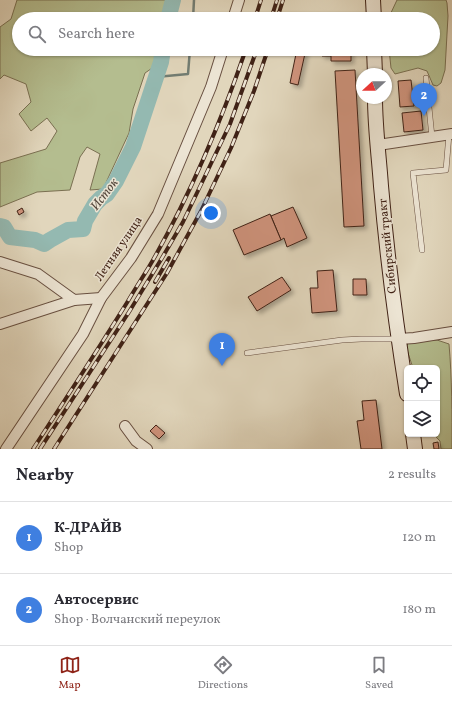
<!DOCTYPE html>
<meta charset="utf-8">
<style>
body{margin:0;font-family:Vollkorn,serif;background:#f7f7f7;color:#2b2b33}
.controls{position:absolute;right:12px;bottom:12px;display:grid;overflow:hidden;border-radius:6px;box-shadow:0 1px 3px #0004}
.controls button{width:36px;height:36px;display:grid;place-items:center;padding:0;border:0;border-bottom:1px solid #e1e1e2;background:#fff;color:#2b2b33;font:20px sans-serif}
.compass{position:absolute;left:356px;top:68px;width:36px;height:36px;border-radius:50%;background:#fff;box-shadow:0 1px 3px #0004;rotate:249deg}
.you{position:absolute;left:211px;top:213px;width:14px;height:14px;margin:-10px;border:3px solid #fff;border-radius:50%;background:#1a73e8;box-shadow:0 0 0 6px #1a73e833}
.badge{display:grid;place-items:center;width:26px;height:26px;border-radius:50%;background:#8f2418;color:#fff;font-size:13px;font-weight:700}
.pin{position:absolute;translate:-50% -33px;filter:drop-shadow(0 1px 2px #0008)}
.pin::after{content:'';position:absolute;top:21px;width:14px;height:12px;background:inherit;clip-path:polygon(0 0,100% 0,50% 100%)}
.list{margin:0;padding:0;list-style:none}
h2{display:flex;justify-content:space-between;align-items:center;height:52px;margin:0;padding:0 16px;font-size:17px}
h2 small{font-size:13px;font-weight:400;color:#7c7c81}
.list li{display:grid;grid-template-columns:26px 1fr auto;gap:12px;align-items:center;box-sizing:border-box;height:72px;padding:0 16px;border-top:1px solid #e1e1e2}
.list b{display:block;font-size:15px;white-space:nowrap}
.list p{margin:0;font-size:13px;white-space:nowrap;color:#7c7c81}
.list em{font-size:13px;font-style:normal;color:#7c7c81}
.icon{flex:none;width:22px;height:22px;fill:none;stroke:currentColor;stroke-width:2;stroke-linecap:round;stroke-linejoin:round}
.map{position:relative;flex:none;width:452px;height:449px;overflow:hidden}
.search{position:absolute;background:#fff;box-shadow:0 1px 3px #0004;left:12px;right:12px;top:12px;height:44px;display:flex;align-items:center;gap:10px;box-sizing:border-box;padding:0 14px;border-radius:22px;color:#7c7c81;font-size:15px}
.sheet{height:196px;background:#fff}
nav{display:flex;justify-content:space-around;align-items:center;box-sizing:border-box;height:56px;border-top:1px solid #e1e1e2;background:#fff;font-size:11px;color:#7c7c81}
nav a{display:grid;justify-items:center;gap:2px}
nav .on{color:#8f2418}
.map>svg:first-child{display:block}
.green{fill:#b4bd8f;stroke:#7a7052}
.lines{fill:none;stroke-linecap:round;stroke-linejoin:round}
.stream{stroke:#727d73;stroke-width:2.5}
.river{stroke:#94b9b1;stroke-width:16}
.building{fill:#cf937c;stroke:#402216;filter:url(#shadow)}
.lane-casing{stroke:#684f40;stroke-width:6}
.street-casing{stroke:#684f40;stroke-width:12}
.secondary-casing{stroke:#402216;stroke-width:16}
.lane{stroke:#ece4d3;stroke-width:5}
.street{stroke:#ece4d3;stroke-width:10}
.secondary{stroke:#ece4d3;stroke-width:14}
.rail-casing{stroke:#402216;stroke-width:4}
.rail{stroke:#ece4d3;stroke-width:2.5;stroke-dasharray:8;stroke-linecap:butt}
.labels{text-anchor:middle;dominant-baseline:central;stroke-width:3;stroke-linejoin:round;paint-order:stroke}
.street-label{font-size:12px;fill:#402216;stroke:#ece4d3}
.water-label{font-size:13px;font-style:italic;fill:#55483d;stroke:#ece4d3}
</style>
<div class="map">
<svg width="452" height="449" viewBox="0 0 452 449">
<defs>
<filter id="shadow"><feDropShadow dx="3" dy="3" stdDeviation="2" flood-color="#0004"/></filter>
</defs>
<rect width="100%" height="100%" fill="#e1d6bc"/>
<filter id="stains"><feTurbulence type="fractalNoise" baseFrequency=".005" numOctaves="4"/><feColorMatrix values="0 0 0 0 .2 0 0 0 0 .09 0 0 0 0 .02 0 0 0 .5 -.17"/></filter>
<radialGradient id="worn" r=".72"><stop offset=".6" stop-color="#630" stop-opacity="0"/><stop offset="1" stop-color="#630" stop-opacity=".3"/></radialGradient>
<g class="green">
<path d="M17,0H173L168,19H19V49H163L161,62L145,73L133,109L129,133L103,189L90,190L100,154L87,147L80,157L70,190L37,192L0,207V163L46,149L57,131L47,118L31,131L19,114L31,102L26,84L4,75L0,79V27L11,19Z"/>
<path d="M397,0H446L447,3L448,16L445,70L441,83L437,86L433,85L427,71L418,68L395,74L391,68L389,49H433V19H389V17Z"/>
<path d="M437,340L449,344C452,378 452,414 452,449H441L440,441L433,434H437V368H413L406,347L409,341H423Z"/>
</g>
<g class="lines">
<g class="stream">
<path d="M193,19L194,0"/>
<path d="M156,77L188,74L190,49"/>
</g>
<g class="river">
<path d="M168,19L173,0"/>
<path d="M0,226L4,227L10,237L35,240L44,244L50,240L68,230L83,229L85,221L95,204L101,198L107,194L116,181L133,147L161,62L163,49"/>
</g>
</g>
<g class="building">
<path d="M297,49H306L298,85L290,83Z"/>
<path d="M322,49H351V61H331V56H322Z"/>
<path d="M355,70L364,226L344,227L335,71Z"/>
<path d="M411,80L414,106L400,107L398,81Z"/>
<path d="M421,111L423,130L404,132L402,113Z"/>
<path d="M293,207L307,238L287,247L284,238L281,240L271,216Z"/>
<path d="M22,208L24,212L19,215L17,211Z"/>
<path d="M270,214L281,240L244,255L233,230Z"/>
<path d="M333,270L337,311L312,313L310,288H318L317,271Z"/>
<path d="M282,277L291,290L257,311L248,297Z"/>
<path d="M353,279H366L367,295H353Z"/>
<path d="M376,400L382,449H361L357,421L364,420L362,401Z"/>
<path d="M156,425L165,433L159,439L150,431Z"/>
<path d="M438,442L439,449H434L433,443Z"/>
</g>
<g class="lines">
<defs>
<g id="lane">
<path d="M426,78L432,137"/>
<path d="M422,250L413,173L446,170L449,134"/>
<path d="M247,353L342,340L361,339H397"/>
</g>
<g id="street">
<path d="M233,19L239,0"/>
<path d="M378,145L452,134"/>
<path d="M0,262L38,274L74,300L101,298"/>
<path d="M0,324L74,300"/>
<path d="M399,339L414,338L452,332"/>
<path d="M125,426L136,441L147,449"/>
<path d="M6,449L83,334L101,298L131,258L158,214L211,87L223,49"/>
</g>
<g id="secondary">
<path d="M373,0L374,19"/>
<path d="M374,49L375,74"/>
<path d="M375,98C375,127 379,157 381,186C387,256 396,325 407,394"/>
<path d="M413,434L415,449"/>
</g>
</defs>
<use href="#lane" class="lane-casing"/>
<use href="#street" class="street-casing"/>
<use href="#secondary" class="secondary-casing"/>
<use href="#lane" class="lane"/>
<use href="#street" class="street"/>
<use href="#secondary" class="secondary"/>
<defs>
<g id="rail">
<path d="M255,19L261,0"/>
<path d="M271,19L277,0"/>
<path d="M277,19L283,0"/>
<path d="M155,282L169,258"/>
<path d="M33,449C65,400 97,351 128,301C136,287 145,274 153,260C191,193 221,122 246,49"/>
<path d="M40,449L129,312L162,258L183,222L230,124L257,49"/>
<path d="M54,449L167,273L201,211L231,148L254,91L268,49"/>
</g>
</defs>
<use href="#rail" class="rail-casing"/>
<use href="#rail" class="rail"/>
</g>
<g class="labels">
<g class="street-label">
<text transform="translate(388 246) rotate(-96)">Сибирский тракт</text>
<text transform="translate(119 249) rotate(-56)">Летняя улица</text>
</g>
<g class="water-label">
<text transform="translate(105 195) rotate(-53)">Исток</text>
</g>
</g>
<rect width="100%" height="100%" filter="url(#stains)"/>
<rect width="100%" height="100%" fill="url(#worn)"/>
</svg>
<div class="controls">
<button><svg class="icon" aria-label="locate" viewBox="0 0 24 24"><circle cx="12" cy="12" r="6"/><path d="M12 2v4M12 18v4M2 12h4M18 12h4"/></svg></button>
<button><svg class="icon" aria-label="layers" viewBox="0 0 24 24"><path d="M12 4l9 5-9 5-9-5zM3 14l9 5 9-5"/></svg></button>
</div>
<svg class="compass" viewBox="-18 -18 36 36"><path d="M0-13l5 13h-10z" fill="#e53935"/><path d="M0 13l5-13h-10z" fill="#7c7c81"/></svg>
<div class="you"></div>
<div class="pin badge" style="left:222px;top:366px;background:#3f7fe0">1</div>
<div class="pin badge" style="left:424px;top:116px;background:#3f7fe0">2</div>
<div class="search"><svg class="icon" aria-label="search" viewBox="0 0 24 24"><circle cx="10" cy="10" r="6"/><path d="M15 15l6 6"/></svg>Search here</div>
</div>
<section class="sheet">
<h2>Nearby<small>2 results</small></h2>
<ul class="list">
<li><span class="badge" style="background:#3f7fe0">1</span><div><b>К-ДРАЙВ</b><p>Shop</p></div><em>120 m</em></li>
<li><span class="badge" style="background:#3f7fe0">2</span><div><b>Автосервис</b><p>Shop · Волчанский переулок</p></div><em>180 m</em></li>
</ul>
</section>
<nav>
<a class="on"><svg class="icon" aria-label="map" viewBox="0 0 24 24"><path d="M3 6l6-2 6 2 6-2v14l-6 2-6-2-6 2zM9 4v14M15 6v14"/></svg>Map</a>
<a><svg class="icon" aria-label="directions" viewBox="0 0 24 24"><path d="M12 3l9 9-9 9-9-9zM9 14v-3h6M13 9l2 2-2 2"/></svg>Directions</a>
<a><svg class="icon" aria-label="saved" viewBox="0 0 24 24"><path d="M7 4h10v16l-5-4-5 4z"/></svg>Saved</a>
</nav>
